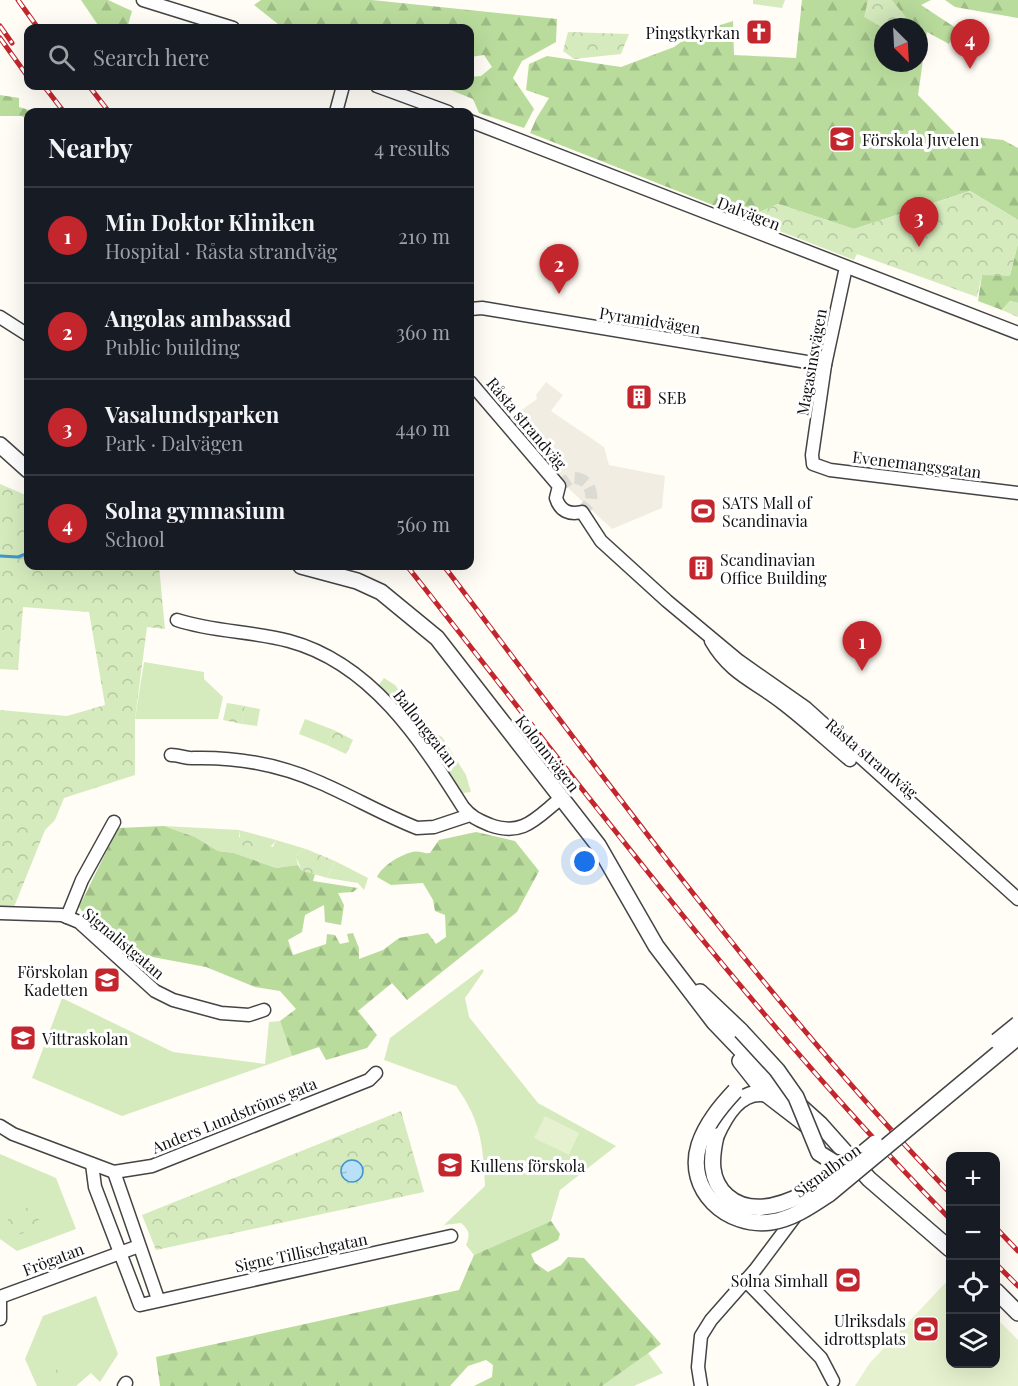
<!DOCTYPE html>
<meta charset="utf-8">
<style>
body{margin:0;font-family:"Playfair Display",serif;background:#20242c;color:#f1f3f6}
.controls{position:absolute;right:18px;bottom:18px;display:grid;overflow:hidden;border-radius:12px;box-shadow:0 6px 24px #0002}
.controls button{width:54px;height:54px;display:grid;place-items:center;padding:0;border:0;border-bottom:2px solid #363941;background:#171b24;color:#f1f3f6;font:30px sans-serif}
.compass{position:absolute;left:874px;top:18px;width:54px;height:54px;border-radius:50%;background:#171b24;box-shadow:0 6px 24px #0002;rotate:156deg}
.you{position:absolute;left:585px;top:862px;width:21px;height:21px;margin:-15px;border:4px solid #fff;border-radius:50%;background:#1a73e8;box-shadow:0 0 0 9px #1a73e833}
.badge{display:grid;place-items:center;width:39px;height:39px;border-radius:50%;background:#c4262e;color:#fff;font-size:20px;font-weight:700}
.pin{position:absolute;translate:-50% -50px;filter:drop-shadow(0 2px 3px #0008)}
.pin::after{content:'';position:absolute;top:32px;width:21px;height:18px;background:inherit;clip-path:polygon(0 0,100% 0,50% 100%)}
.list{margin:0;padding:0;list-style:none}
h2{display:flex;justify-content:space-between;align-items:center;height:78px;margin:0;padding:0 24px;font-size:26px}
h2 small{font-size:20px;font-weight:400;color:#9ea1a6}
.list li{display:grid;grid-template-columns:39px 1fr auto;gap:18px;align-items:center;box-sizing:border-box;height:96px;padding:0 24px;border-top:2px solid #363941}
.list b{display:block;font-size:22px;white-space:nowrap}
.list p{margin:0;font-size:20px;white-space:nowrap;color:#9ea1a6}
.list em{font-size:20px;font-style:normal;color:#9ea1a6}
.icon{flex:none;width:33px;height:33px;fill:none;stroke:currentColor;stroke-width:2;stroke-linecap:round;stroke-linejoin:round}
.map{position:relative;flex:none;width:1018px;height:1386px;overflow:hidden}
.search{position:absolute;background:#171b24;box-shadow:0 6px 24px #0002;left:24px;top:24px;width:450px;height:66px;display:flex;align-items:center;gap:15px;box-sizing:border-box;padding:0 21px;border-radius:12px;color:#9ea1a6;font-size:22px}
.panel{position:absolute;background:#171b24;box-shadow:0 6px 24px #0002;left:24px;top:108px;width:450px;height:462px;border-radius:12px}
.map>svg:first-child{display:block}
.grass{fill:#d5ebbd}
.forest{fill:url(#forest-firs);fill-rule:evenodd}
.park{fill:url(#park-crowns)}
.pitch{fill:#e6f2cf}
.plaza{fill:#f1ede2}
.water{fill:url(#water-ripples);stroke:#3f96cf;stroke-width:1.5}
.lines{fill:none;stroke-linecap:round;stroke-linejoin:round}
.stream{stroke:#3f96cf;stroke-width:3}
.minor-tunnel{stroke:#dbdad3;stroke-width:12;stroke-dasharray:12 6;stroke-linecap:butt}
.minor-casing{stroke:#444;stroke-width:15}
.tertiary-casing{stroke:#444;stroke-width:18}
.minor{stroke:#fff;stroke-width:12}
.tertiary{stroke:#fff;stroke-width:15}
.rail-casing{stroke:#c4262e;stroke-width:5}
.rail{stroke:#fff;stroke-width:3;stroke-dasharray:9;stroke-linecap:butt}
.tertiary-bridge-casing{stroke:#444;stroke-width:18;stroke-linecap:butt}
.tertiary-bridge{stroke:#fff;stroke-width:15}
.labels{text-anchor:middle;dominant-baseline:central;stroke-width:6;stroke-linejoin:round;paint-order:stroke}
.poi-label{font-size:16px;fill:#111;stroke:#fff;text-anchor:start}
.street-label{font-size:16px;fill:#111;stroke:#fff}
</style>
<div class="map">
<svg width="1018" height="1386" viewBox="0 0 1018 1386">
<defs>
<pattern id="forest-firs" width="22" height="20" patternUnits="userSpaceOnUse" patternTransform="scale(1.5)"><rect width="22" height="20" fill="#b9dc9c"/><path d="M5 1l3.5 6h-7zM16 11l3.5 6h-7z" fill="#9ebc85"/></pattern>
<pattern id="park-crowns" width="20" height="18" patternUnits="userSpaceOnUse" patternTransform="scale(1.5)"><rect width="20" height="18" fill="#d5ebbd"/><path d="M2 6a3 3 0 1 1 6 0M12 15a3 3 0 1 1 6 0" fill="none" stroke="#b6c8a1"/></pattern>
<pattern id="water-ripples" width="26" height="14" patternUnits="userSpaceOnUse" patternTransform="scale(1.5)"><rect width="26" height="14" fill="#b9e0f7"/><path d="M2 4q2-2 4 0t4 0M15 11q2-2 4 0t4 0" fill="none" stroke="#9ebfd3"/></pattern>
</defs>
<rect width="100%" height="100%" fill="#fffdf5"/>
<g class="grass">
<path d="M753,0H785L782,8L753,4Z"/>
<path d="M144,662L204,672V679L223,697L218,719H135Z"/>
<path d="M384,678L395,685L426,729L442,737L466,775L471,792L463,793L408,713L378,686Z"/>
<path d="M245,706L260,709L257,726L242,724Z"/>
<path d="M305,719L334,730L327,745L299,734Z"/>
<path d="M164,826L239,830V837L273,847L276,840L306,849L296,855L298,865L276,868L234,853L218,851L195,837Z"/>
<path d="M335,861L368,878L364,890L358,883L327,878Z"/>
<path d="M482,969L484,971L465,998L469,1017L538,1103L616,1146L560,1190L551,1221L474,1255L466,1245C470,1235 470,1231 461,1223L444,1225L485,1186C483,1144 481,1121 456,1086L384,1060L390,1038Z"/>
<path d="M62,998L173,1052L265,1064L269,1022L280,1021L292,1056L122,1116L32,1078Z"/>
<path d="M0,1154L56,1178L76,1229L17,1251L0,1239Z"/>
<path d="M96,1296L118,1354L100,1382L91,1373L76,1386H37L25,1359L43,1316Z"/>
<path d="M648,1353L663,1373L634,1386H602Z"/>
</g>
<g class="forest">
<path d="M81,0H108L132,11L127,28H100Z"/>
<path d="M261,0H372L557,19L556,42L522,61L513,78L534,109L524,128L479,113L473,99L441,86H470V77L481,76L492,67L484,55L470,57V28H283L254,5Z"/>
<path d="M802,0H931L921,5L956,28L949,44L927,32L918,95L957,135L1003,140L1018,148V220L970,191L854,229L778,204L746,218L530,133L536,119L549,98L526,90L529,64L547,56L621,67L674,47L692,34L733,21L734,55L796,58ZM883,27H919V63H883Z"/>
<path d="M945,0H1018V18L955,7Z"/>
<path d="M0,95L19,98V107L36,112H28V119L21,116H0Z"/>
<path d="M1018,243V303L1010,301L1002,310L978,301L982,275H1010Z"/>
<path d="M164,826L195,837L218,851L234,853L276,868L298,865L301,870L315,874L313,881L358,888L353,892L338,893L344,905L341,925L325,922L324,905L305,915L302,932L288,940L293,955L326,944L327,934L335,935L340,944L349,942L347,934L353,933L359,948V959L383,950L399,938L428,933L436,944L446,937L445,915L435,911L433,900L423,883L391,885L377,877C382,866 400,855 412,852C419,850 424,854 430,853L439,840L476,832L515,841L539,871L517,912L407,1000L392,983L358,1011L377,1035L367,1048L326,1060L319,1047L292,1056L280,1021L296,1009L280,991L255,987L206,967L120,951L100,935L79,907L118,828Z"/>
<path d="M551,1221L560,1234L558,1240L531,1254L535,1263L548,1272L561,1265L568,1257L584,1258L661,1344L602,1386H474L492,1377L493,1365L486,1360L468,1366L450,1386H160L156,1357L459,1290L474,1255Z"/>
</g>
<g class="park">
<path d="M868,0H892L914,27L883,28L864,17Z"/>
<path d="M568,32L629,34L621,54L574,59L563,51Z"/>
<path d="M970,191L1018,220V243L1010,276L982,275L977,297L857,254L854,260L746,218L778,204L854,229Z"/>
<path d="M1010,301L1018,303V317L1002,310Z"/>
<path d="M0,484L28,496V566H159L165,629L147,627L135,719V775L64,798L55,820L45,830L14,907L0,908V710L67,716L105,705L89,612L23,607L18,670L0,669Z"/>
<path d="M227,703L245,706L242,724L223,720Z"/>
<path d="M334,730L353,740L346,754L327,745Z"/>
<path d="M239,830L276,840L267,851L253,852L241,844Z"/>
<path d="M306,849L335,861L327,878L301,870L296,855Z"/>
<path d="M401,1111L424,1192L156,1250L142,1215Z"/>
<path d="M30,1207L36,1212L39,1220L29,1231L21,1234L8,1230V1214Z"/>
<circle cx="61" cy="1375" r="7"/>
</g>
<g class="pitch">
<path d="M545,1116L579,1133L569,1155L534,1138Z"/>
<path d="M950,1278V1364H996V1318L1018,1340V1386H855L869,1364Z"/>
</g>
<path class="plaza" d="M546,382L563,395L551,411L604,447L609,465L665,476L662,508L612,529L495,420L511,407L516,414L537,399L536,395Z"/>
<circle class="water" cx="352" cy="1171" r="11"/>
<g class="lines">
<path class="stream" d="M0,556L18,557L28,553"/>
<path class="minor-tunnel" d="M559,486L571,478C585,477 593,487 591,501L582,512"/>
<defs>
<g id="minor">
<path d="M143,0L233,28"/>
<path d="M377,86L448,112"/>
<path d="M336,112L343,86"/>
<path d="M470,121L1018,333"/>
<path d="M846,267L825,365L812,455L813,464L830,470L1018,493"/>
<path d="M470,309L482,308L825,365"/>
<path d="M0,317L28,335"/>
<path d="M470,382L559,486L556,498C560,511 569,515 582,512L601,541L667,601L739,661L806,708L1018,899"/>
<path d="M177,620C213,632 252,631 289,641C371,663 420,739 463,807C471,817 478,820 490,825C523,837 536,818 560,799"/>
<path d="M711,641C730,674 754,681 781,702C805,720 827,741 850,760"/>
<path d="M171,755C179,755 187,759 194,758C237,757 281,765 321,783C353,797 384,815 417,828L434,827L470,815"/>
<path d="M0,913L62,915L79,922L155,991L173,1000L221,1013L249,1015L264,1010"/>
<path d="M67,917L82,880L114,822"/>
<path d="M0,1126L13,1134L114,1172L152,1166L369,1080L376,1073"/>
<path d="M92,1164L95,1187L140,1305L451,1236"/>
<path d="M114,1172L158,1299"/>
<path d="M745,1280L821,1358L833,1381"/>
<path d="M0,1297L139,1246"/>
<path d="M0,1302V1319"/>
<path d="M124,1386L126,1383"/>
<path d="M701,1386L698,1367L701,1336L711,1320L755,1270L797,1214"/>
</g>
<g id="tertiary">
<path d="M0,445L28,470"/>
<path d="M301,566L357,581L381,592L437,638L598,845L656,946L714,1022L761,1071L820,1124L869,1179L950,1249"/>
<path d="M700,992L741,1031"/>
<path d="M740,1061L766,1094L809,1127"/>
<path d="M716,1136C725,1116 740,1089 766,1094"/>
<path d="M996,1291L1018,1313"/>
</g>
</defs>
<use href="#minor" class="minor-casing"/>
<use href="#tertiary" class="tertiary-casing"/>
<use href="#minor" class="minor"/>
<use href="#tertiary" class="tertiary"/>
<defs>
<g id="rail">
<path d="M18,0L38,28"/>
<path d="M0,26L12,43"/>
<path d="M0,38L28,77"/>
<path d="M44,86L64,112"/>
<path d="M89,86L109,112"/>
<path d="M407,566C583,788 751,1016 950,1219"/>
<path d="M444,566C606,780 764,999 950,1193"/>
<path d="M996,1228L1018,1251"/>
<path d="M996,1264L1018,1286"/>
</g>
</defs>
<use href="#rail" class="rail-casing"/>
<use href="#rail" class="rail"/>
<defs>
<g id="tertiary-bridge">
<path d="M741,1031L777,1070L796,1097L819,1153L835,1163H850"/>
<path d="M997,1041L1018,1024"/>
<path d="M735,1091C720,1107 706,1124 699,1145C685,1190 727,1228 771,1222C792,1219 811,1206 829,1194L1018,1037"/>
<path d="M716,1136C711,1158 709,1180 727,1196C769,1233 843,1170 875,1143"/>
</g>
</defs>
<use href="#tertiary-bridge" class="tertiary-bridge-casing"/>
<use href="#tertiary-bridge" class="tertiary-bridge"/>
</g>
<defs>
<symbol id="church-square" viewBox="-11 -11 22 22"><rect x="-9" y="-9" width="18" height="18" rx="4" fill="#c4262e" stroke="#fff"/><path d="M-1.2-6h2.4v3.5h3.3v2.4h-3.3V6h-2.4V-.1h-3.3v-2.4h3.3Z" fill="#fff"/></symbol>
<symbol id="school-square" viewBox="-11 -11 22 22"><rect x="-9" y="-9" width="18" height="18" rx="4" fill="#c4262e" stroke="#fff"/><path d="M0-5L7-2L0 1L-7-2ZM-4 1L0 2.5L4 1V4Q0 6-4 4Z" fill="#fff"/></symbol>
<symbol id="building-square" viewBox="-11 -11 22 22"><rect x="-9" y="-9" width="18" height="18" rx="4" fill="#c4262e" stroke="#fff"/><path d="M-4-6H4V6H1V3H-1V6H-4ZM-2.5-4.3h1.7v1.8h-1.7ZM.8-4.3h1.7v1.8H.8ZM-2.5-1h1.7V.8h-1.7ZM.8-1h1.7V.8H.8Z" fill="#fff"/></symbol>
<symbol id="stadium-square" viewBox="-11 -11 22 22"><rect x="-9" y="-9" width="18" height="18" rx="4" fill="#c4262e" stroke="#fff"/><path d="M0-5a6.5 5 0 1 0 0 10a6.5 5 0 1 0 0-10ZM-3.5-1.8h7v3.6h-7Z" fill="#fff"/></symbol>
</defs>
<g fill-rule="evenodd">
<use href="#church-square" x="744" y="17" width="30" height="30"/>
<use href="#school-square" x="827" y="124" width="30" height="30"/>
<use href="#building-square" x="624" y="382" width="30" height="30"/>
<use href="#stadium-square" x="688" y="496" width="30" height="30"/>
<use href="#building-square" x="686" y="553" width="30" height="30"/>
<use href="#school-square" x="92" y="965" width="30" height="30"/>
<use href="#school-square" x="8" y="1023" width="30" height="30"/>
<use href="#school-square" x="435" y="1150" width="30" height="30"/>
<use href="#stadium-square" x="833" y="1265" width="30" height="30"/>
<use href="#stadium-square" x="911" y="1314" width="30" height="30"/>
</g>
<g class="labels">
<g class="poi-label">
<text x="740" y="32" text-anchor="end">Pingstkyrkan</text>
<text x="862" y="139">Förskola Juvelen</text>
<text x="658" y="397">SEB</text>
<text x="722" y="502">SATS Mall of<tspan x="722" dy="18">Scandinavia</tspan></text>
<text x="720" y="559">Scandinavian<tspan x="720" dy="18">Office Building</tspan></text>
<text x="88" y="971" text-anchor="end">Förskolan<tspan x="88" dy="18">Kadetten</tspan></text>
<text x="42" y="1038">Vittraskolan</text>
<text x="470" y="1165">Kullens förskola</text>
<text x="828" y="1280" text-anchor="end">Solna Simhall</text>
<text x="906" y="1320" text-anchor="end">Ulriksdals<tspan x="906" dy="18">idrottsplats</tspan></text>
</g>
<g class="street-label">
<text transform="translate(749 213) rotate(21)">Dalvägen</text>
<text transform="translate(650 320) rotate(9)">Pyramidvägen</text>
<text transform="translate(811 362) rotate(-80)">Magasinsvägen</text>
<text transform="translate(527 423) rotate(50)">Råsta strandväg</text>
<text transform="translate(917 464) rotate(7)">Evenemangsgatan</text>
<text transform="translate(426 728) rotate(52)">Ballonggatan</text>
<text transform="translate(548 753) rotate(52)">Kolonnvägen</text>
<text transform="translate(872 758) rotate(40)">Råsta strandväg</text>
<text transform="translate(124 943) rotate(40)">Signalistgatan</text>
<text transform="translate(234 1115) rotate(-22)">Anders Lundströms gata</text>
<text transform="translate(827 1170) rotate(-36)">Signalbron</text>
<text transform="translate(301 1252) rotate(-12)">Signe Tillischgatan</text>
<text transform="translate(53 1259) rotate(-21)">Frögatan</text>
</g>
</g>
</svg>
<div class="controls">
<button>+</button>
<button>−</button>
<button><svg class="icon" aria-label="locate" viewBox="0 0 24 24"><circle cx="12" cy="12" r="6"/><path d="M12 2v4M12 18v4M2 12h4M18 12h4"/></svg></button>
<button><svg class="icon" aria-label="layers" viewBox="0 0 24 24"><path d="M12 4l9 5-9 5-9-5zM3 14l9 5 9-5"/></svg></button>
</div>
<svg class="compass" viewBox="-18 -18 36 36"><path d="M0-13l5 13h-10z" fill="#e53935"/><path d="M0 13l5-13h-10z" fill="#9ea1a6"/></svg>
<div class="you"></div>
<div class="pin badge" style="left:862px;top:671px">1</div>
<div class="pin badge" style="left:559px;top:294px">2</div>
<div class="pin badge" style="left:919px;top:247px">3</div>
<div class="pin badge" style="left:970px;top:69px">4</div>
<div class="search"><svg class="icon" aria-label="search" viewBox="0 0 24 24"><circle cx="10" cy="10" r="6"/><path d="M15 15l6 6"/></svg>Search here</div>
<section class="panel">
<h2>Nearby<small>4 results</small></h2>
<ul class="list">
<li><span class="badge">1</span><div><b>Min Doktor Kliniken</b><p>Hospital · Råsta strandväg</p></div><em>210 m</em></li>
<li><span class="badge">2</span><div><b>Angolas ambassad</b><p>Public building</p></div><em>360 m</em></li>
<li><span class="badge">3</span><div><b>Vasalundsparken</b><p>Park · Dalvägen</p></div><em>440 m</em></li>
<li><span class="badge">4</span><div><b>Solna gymnasium</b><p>School</p></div><em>560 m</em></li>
</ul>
</section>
</div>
